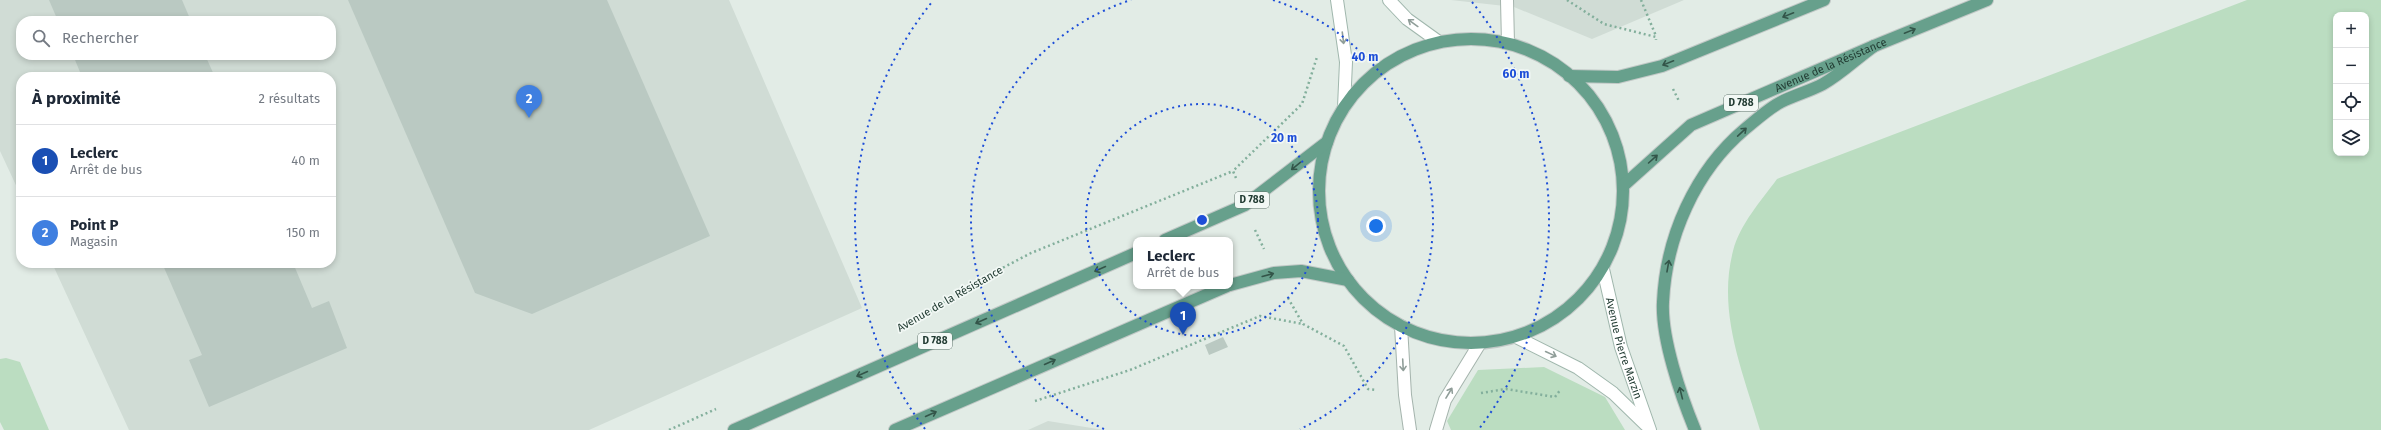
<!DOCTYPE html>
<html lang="fr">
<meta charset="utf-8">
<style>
body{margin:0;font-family:"Fira Sans",sans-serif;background:#f2f2f3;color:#1f2937}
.controls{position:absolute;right:12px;top:12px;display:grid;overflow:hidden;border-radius:8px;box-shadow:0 2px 6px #0003}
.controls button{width:36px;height:36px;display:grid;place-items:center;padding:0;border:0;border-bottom:1px solid #e0e1e3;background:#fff;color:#1f2937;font:20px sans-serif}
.you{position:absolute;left:1376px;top:226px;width:14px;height:14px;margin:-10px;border:3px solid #fff;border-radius:50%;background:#1a73e8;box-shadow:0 0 0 6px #1a73e833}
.badge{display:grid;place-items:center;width:26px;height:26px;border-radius:50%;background:#1a73e8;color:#fff;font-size:13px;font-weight:700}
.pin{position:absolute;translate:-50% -33px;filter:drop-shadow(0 1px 2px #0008)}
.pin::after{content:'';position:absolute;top:21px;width:14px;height:12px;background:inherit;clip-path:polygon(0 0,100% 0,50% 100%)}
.popup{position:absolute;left:1133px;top:237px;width:100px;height:52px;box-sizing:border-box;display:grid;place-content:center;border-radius:8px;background:#fff;filter:drop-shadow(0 1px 3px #0005);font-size:13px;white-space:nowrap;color:#747a83}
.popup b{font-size:15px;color:#1f2937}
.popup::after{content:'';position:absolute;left:50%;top:100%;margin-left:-8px;border:8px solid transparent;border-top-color:#fff}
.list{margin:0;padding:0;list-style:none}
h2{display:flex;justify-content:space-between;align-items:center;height:52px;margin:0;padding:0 16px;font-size:17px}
h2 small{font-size:13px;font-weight:400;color:#747a83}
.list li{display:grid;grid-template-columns:26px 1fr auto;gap:12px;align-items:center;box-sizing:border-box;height:72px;padding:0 16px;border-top:1px solid #e0e1e3}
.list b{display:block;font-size:15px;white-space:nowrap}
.list p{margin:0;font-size:13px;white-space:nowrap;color:#747a83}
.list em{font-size:13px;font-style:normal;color:#747a83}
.icon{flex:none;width:22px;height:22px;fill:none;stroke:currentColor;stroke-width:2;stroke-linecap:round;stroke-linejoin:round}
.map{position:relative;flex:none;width:2381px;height:430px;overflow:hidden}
.search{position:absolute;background:#fff;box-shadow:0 2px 6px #0003;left:16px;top:16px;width:320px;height:44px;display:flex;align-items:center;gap:10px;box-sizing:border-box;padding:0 14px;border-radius:16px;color:#747a83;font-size:15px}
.panel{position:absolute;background:#fff;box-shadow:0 2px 6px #0003;left:16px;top:72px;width:320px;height:196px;border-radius:16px}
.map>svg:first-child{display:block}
.built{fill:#d0dcd5;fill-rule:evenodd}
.green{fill:#bbddc1;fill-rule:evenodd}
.building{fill:#bac9c2}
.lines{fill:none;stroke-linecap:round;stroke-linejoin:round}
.lane-casing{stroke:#a5b4ad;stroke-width:14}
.secondary-casing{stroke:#a0b7ad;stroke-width:14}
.primary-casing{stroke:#c1c8c6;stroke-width:14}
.path{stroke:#83af9c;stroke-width:2.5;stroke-dasharray:2 3;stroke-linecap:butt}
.lane{stroke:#fff;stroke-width:12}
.secondary{stroke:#fff;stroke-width:12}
.primary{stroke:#67a08c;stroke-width:12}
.oneway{stroke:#335549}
.oneway2{stroke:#909e99}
.ring{fill:none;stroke:#1d4ed8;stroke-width:2;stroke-dasharray:2 4}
.labels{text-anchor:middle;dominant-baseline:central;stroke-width:3.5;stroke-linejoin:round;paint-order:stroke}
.shield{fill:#f2f8f5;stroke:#60746d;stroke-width:1}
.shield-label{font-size:10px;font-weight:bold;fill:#223c33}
.street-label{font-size:11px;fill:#223c33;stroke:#f2f8f5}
.centre{fill:#1d4ed8;stroke:#f2f8f5;stroke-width:2}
.ring-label{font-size:12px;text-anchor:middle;font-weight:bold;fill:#1d4ed8;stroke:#f2f8f5;stroke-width:3.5;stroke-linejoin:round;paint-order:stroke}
</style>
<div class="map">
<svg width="2381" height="430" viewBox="0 0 2381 430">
<rect width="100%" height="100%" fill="#e2ece6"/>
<g class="built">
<path d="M0,0H729L862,308L589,430H129L52,263H331V77H21V196L0,151ZM21,21H331V55H21Z"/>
<path d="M1451,0H1684L1592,39L1514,7Z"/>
<path d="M1048,421L1104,430H1028Z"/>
</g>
<g class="green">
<path d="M2247,0H2381V430H1760C1743,372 1717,313 1733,251C1740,224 1761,201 1777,179ZM2336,15H2366V153H2336Z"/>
<path d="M6,358L20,362L49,430H4L0,422V359Z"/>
<path d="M1544,367L1605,397L1625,430H1451L1447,421L1478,370Z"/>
</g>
<g class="building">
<path d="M49,0H182L191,21H58Z"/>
<path d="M348,0H607L710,236L532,314L475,293Z"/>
<path d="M73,55H205L215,77H82Z"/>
<path d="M162,263H293L312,308L329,301L347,348L209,407L189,360L202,355Z"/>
<path d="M1223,337L1228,347L1209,355L1205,345Z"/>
</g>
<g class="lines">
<defs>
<g id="lane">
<path d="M1507,0L1508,43"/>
<path d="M1401,326L1405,395L1410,430"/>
<path d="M1436,430L1445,400L1480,343"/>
</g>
<g id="secondary">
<path d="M1337,0L1346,62L1344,107"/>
<path d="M1389,0L1407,19L1439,42"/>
<path id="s1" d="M1603,269L1621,347L1650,430"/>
<path d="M1516,337L1578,368L1613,393L1646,425"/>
</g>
<g id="primary">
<circle cx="1471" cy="191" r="152"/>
<path d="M1569,76L1618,77L1662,66L1824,0"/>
<path id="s2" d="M1624,185L1691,125L1874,46L1987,0"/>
<path d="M1165,240L1245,205L1327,142"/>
<path d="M1230,285L1274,273L1301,271L1348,280"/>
<path d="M734,430L1136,253"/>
<path d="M895,430L1227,286"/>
<path d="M1695,430C1681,396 1661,338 1663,302C1666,237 1695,171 1745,129C1756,120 1769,108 1781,102C1795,95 1810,91 1823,84C1841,74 1857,58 1874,46"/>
</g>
</defs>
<use href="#lane" class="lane-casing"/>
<use href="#secondary" class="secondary-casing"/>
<use href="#primary" class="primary-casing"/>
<g class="path">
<path d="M1567,0L1604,24L1656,37V40"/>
<path d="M1641,0L1656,36"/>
<path d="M1673,89L1679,101"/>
<path d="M1236,178L1233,171L1302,104L1317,57"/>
<path d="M1255,230L1264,249"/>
<path d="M1288,298L1303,324L1344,346L1368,389L1377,390"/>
<path d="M926,314L968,286L1031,253L1233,171"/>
<path d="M1481,393L1506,389L1555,397L1561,389"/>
<path d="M1035,401L1130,370L1260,316L1303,324"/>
<path d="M669,430L716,409"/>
</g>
<use href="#lane" class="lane"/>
<use href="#secondary" class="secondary"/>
<use href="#primary" class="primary"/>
</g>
<defs><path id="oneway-shaft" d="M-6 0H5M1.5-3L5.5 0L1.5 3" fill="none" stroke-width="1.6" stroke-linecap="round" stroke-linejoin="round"/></defs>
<g class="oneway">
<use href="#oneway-shaft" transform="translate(1788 15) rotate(158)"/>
<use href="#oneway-shaft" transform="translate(1910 31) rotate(-22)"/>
<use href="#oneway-shaft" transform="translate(1668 63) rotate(158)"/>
<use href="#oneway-shaft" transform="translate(1742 132) rotate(-43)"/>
<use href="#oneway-shaft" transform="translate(1653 159) rotate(-42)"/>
<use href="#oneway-shaft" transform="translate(1296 166) rotate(141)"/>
<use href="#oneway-shaft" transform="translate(1668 266) rotate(-80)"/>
<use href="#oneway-shaft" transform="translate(1100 269) rotate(156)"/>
<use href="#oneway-shaft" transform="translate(1268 275) rotate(-15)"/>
<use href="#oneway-shaft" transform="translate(981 321) rotate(156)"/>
<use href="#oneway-shaft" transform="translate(1050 362) rotate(-24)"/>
<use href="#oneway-shaft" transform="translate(862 374) rotate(156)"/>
<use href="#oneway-shaft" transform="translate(1681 393) rotate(-104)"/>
<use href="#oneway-shaft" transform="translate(931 414) rotate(-24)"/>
</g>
<g class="oneway2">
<use href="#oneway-shaft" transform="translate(1413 23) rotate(-144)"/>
<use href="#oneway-shaft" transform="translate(1343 38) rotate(83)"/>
<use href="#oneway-shaft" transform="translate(1551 354) rotate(25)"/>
<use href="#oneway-shaft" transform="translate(1403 365) rotate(87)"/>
<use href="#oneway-shaft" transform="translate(1449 393) rotate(-59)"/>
</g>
<g class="ring">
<circle cx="1202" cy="220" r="116"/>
<path d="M1104 429A231 231 0 0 1 1131 0M1273 0A231 231 0 0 1 1300 429"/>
<path d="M925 429A347 347 0 0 1 932 2M1472 2A347 347 0 0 1 1479 429"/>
</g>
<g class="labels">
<g class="shield">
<rect x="1724" y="95" width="34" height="16" rx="3"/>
<rect x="1235" y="192" width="34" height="16" rx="3"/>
<rect x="918" y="333" width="34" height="16" rx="3"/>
</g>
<g class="shield-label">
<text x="1741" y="103">D 788</text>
<text x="1252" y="200">D 788</text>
<text x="935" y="341">D 788</text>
</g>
<g class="street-label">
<text stroke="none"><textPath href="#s2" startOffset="242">Avenue de la Résistance</textPath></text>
<text transform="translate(950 299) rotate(-30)">Avenue de la Résistance</text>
<text stroke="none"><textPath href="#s1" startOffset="82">Avenue Pierre Marzin</textPath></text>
</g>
</g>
<circle cx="1202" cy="220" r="6" class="centre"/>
<g class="ring-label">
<text x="1365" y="61">40 m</text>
<text x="1516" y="78">60 m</text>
<text x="1284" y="142">20 m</text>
</g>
</svg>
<div class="controls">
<button>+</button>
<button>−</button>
<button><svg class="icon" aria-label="locate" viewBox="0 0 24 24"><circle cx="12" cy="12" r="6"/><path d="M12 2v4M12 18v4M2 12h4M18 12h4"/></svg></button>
<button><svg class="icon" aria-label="layers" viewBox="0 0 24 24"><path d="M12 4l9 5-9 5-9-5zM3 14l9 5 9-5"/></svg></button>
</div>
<div class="you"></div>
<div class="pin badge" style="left:1183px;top:335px;background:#1a4fb4">1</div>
<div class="popup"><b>Leclerc</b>Arrêt de bus</div>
<div class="pin badge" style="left:529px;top:118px;background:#3f7fe0">2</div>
<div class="search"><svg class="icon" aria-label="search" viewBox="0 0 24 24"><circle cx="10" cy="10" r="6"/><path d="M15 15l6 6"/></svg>Rechercher</div>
<section class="panel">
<h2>À proximité<small>2 résultats</small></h2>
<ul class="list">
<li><span class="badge" style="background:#1a4fb4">1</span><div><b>Leclerc</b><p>Arrêt de bus</p></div><em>40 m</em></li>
<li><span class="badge" style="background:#3f7fe0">2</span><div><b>Point P</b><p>Magasin</p></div><em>150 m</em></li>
</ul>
</section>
</div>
